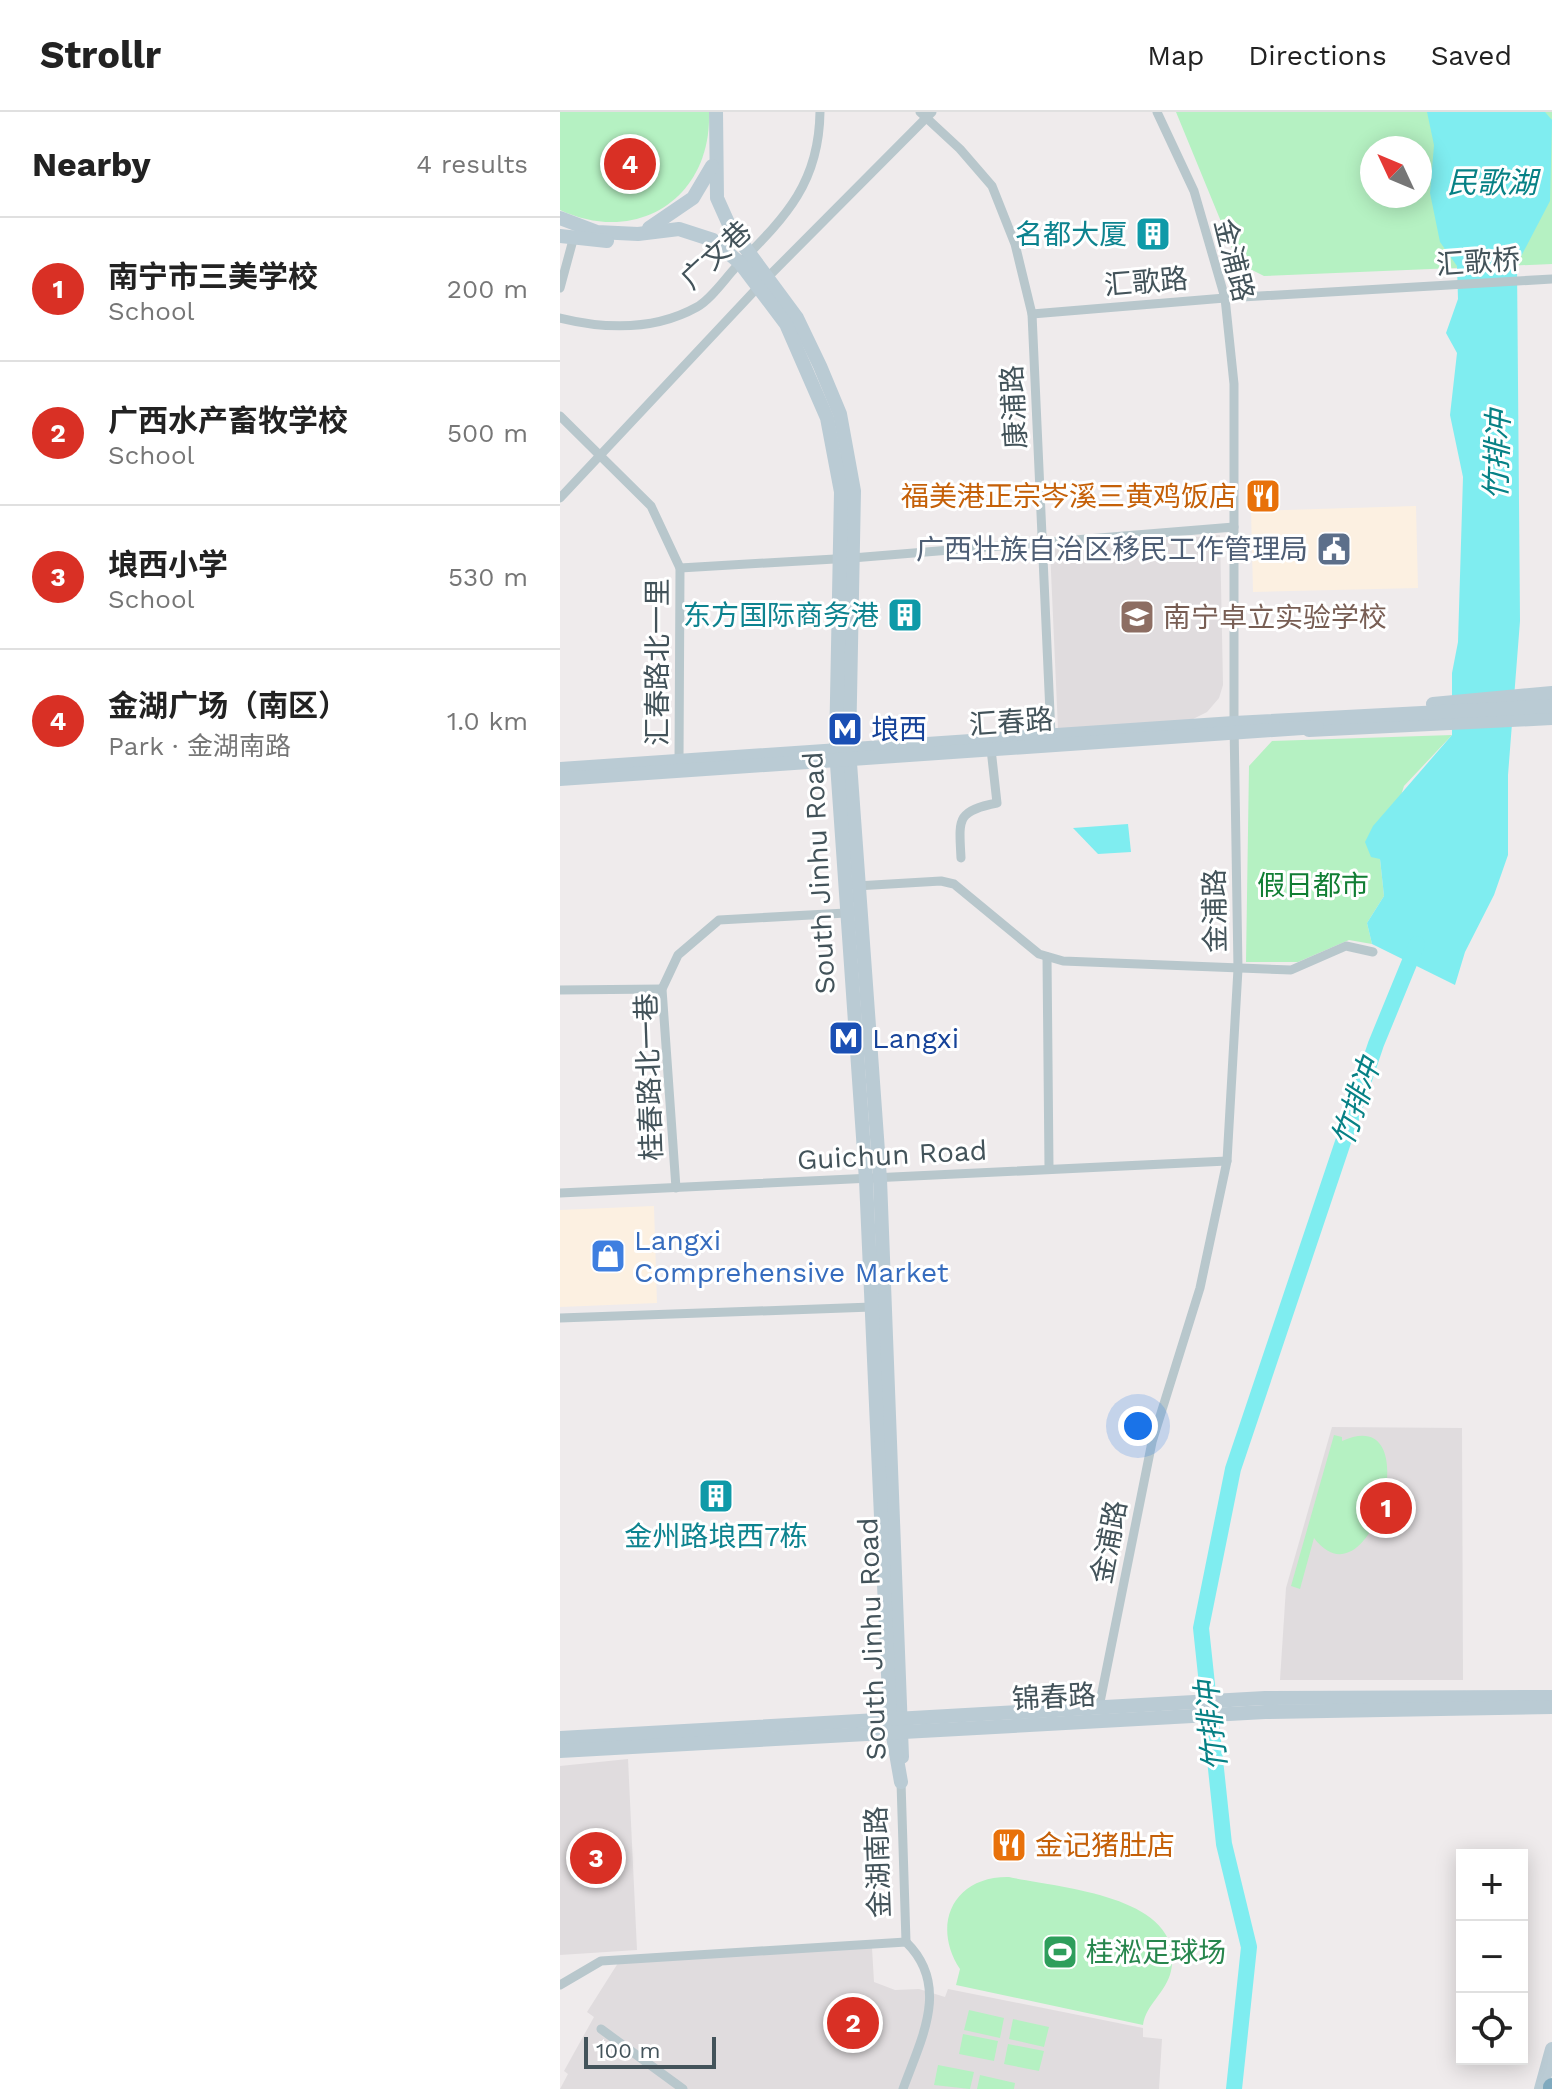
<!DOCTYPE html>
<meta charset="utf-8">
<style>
body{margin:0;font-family:"Work Sans","Noto Sans SC",sans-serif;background:#f2f2f2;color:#222}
.controls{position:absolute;right:24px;bottom:24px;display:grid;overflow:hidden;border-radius:0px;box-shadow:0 4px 20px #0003}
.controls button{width:72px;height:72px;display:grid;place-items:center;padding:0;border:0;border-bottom:2px solid #e0e0e0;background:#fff;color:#222;font:40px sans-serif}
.compass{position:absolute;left:800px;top:24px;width:72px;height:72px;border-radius:50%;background:#fff;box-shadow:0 4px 20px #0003;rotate:314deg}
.scale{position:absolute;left:24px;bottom:20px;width:132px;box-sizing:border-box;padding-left:8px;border:4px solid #43535a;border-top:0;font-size:22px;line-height:28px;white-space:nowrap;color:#43535a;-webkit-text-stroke:6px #fff;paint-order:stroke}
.you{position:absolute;left:578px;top:1314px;width:28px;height:28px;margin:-20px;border:6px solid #fff;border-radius:50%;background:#1a73e8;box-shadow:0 0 0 12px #1a73e833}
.badge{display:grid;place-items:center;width:52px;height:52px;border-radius:50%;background:#d93025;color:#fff;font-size:26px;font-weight:700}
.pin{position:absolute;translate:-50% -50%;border:4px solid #fff;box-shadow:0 2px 8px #0006}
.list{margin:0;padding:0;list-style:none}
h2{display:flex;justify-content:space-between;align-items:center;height:104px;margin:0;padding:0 32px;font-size:34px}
h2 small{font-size:26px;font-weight:400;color:#767676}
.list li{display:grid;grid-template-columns:52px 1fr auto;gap:24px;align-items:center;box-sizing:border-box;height:144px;padding:0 32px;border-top:2px solid #e0e0e0}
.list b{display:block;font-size:30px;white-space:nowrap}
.list p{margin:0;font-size:26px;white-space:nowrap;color:#767676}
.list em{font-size:26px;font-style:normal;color:#767676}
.icon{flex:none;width:44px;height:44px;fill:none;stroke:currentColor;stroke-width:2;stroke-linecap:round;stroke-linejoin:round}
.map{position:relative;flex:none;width:992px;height:1977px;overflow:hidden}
header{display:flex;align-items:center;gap:48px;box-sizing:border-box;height:112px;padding:0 40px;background:#fff;border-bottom:2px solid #e0e0e0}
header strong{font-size:38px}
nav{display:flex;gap:44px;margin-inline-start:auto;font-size:28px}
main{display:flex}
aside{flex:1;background:#fff}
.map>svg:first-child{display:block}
.commercial{fill:#fcf0e1}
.education{fill:#e0dcde}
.green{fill:#b5f1c2;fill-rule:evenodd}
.water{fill:#7fedf0}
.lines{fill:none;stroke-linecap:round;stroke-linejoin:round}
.river{stroke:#7fedf0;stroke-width:16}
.street{stroke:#b8c7cc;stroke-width:9}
.secondary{stroke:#bacbd4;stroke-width:14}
.highway{stroke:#7fa9be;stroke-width:18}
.labels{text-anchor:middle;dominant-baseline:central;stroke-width:6;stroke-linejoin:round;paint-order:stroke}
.culture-label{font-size:28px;fill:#0d838f;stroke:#fff;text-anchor:end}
.street-label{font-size:28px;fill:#43535a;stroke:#fff}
.food-label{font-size:28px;fill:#c56008;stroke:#fff;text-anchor:end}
.service-label{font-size:28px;fill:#4e5e75;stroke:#fff;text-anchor:end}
.education-label{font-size:28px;fill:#785e54;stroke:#fff;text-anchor:start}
.transit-label{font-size:28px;fill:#164399;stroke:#fff;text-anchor:start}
.park-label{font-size:28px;fill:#117e34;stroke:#fff}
.shop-label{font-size:28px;fill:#366cbe;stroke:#fff;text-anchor:start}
.leisure-label{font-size:28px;fill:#27864d;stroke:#fff;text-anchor:start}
.water-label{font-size:30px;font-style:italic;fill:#078185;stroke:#fff}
</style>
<header>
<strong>Strollr</strong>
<nav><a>Map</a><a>Directions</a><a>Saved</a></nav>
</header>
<main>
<aside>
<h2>Nearby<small>4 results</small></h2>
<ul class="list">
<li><span class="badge">1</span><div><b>南宁市三美学校</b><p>School</p></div><em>200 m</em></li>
<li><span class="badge">2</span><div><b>广西水产畜牧学校</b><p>School</p></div><em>500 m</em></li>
<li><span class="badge">3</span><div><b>埌西小学</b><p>School</p></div><em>530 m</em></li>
<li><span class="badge">4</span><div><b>金湖广场（南区）</b><p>Park · 金湖南路</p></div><em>1.0 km</em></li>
</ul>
</aside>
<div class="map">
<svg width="992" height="1977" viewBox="0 0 992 1977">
<rect width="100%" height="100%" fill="#efebec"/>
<g class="commercial">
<path d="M856,394L858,476L693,480L691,399Z"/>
<path d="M94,1094L97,1191L0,1195V1098Z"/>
</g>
<g class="education">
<path d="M660,423L663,573L659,586L647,600L631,608L498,617L490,437Z"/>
<path d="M772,1315L902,1316L903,1568H720L726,1476Z"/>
<path d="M68,1647L77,1838L0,1843V1654Z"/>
<path d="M312,1836L314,1870L335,1878L359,1877L385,1885L388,1877L583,1916V1925L602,1927L599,1977H0L8,1962L4,1959L34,1905L27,1900L58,1851Z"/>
</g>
<g class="green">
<path d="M0,0H149C152,86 77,134 0,98Z"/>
<path d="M616,0H992V152L704,164L678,151ZM812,36H860V84H812Z"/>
<path d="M892,623L844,674L820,747L824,784L807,811L812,832L789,828L738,850H686L689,654L712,629Z"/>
<path d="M774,1323L782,1325V1329C871,1288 811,1501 754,1426L740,1477L731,1474Z"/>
<path d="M449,1765C499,1776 627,1783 611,1859C606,1881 586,1892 583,1913L396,1873L400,1857C371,1813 393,1764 449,1765Z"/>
<path d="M409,1898L444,1906L440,1926L404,1918Z"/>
<path d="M453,1907L489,1915L484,1935L449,1927Z"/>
<path d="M403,1922L438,1929L434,1949L399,1942Z"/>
<path d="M448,1932L484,1939L479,1959L444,1952Z"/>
<path d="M378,1953L414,1960L410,1977L374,1973Z"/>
<path d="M420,1963L455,1971L454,1977H417Z"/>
</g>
<g class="water">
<path d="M867,0H985L992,8L990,89L957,152L960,509L948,663V743L934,783L905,840L895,873L812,832L807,811L824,784L820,747L811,745L805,730L813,714L892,623V561L898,530L903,365L890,303L897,241L886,221L898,187L897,154L880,130L870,81L874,33Z"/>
<path d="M568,712L571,740L538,742L513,716Z"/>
</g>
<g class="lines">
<path class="river" d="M674,1977L689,1835L664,1732L641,1516L673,1357L816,932L857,832"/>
<g class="street">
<path d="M360,0L400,37L432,74L455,132L472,202L491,623"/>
<path d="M0,176L13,128"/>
<path d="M472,202L665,186L992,167"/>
<path d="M0,206C45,217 94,219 137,195C151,187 164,168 175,156C223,107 259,74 260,0"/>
<path d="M0,304L91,394L120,456L119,649"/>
<path d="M0,386L199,174L372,0"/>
<path d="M120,456L292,446L674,415"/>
<path d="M401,746C399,707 396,699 437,691L431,637"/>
<path d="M296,774L381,769L394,772L479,842L503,849L731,858L786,834L813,840"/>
<path d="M487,845L489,1056"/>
<path d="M0,878L102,877"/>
<path d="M116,1076L102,877L118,843L159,808L286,801"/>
<path d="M0,1081L667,1049"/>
<path d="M0,1206L312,1195"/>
<path d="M539,1595L592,1330L640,1176L667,1049L678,857L674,611V272L665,186L634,79L597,0"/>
<path d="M341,1670L346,1830"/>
<path d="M0,1873L41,1849L346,1830C391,1874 361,1927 343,1977"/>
<path d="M41,1917L123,1977"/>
</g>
<g class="secondary">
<path d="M156,0L157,86L170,115L237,206L260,254L280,302L294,379L289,637L320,1067L342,1645"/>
<path d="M0,106L37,120L78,122L119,117L153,128L180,151L226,212L267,306L281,380L276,638L306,1068L330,1607L341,1670"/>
<path d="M89,116L133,86L152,54"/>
<path d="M0,124L47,129"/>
<path d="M873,592L992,581"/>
<path d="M749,618L992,606"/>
<path d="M0,657L674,611L992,594"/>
<path d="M0,667L757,615"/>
<path d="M0,1626L705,1586L992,1585"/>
<path d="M0,1639L705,1600L992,1595"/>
<path d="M981,1977L992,1937"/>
</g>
<path class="highway" d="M992,1977V1975"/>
</g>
<defs>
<symbol id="building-square" viewBox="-11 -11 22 22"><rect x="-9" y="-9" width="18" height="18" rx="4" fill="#0f9aa8" stroke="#fff"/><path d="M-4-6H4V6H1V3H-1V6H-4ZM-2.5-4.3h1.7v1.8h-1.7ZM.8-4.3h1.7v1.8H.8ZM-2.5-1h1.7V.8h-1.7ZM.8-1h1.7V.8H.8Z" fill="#fff"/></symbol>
<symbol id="restaurant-square" viewBox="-11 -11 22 22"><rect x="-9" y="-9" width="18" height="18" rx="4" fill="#e8710a" stroke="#fff"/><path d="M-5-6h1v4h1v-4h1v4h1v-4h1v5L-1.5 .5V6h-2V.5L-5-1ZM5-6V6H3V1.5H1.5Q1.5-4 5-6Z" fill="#fff"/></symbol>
<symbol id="civic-square" viewBox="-11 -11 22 22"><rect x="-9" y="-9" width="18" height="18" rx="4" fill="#5c6f8a" stroke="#fff"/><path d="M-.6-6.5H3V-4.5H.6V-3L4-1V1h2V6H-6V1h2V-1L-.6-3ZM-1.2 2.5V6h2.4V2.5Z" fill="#fff"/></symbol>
<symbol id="school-square" viewBox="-11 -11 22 22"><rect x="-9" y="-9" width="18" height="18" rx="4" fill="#8d6e63" stroke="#fff"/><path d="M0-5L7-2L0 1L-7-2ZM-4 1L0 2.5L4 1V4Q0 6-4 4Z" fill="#fff"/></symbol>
<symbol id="metro-square" viewBox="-11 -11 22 22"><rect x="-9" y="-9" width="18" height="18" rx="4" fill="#1a4fb4" stroke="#fff"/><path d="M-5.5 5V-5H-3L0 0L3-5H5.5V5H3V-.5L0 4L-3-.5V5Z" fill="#fff"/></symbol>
<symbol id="shop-square" viewBox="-11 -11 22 22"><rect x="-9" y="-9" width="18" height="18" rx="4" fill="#3f7fe0" stroke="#fff"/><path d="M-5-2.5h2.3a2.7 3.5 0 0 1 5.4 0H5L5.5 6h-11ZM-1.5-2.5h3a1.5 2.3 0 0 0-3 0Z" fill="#fff"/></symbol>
<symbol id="stadium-square" viewBox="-11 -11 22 22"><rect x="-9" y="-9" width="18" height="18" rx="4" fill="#2e9e5b" stroke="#fff"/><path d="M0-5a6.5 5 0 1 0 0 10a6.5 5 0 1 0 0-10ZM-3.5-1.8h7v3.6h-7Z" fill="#fff"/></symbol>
</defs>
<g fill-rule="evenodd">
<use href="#building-square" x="573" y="102" width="40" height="40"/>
<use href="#restaurant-square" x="683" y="364" width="40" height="40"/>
<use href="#civic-square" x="754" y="417" width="40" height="40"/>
<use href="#building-square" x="325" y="483" width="40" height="40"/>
<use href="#school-square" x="557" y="485" width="40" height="40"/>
<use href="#metro-square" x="265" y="597" width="40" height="40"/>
<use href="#metro-square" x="266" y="906" width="40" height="40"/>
<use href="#shop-square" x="28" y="1124" width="40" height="40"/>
<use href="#building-square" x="136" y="1364" width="40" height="40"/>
<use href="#restaurant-square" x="429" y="1713" width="40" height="40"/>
<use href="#stadium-square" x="480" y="1820" width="40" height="40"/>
</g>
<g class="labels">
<g class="culture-label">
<text x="567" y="122">名都大厦</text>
<text x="319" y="503">东方国际商务港</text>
<text x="156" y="1424" text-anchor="middle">金州路埌西7栋</text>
</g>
<g class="street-label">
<text transform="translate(156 143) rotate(-43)">广文巷</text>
<text transform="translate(674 148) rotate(76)">金浦路</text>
<text transform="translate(918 150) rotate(-4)">汇歌桥</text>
<text transform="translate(586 170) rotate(-5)">汇歌路</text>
<text transform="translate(454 295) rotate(-93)">康浦路</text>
<text transform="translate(97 550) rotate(-90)">汇春路北一里</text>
<text transform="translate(451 610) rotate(-4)">汇春路</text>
<text transform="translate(259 761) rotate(-93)">South Jinhu Road</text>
<text transform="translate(655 799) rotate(-91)">金浦路</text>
<text transform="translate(89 965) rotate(-92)">桂春路北一巷</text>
<text transform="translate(332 1043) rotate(-3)">Guichun Road</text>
<text transform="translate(549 1430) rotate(-79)">金浦路</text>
<text transform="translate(312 1527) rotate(-92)">South Jinhu Road</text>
<text transform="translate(494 1585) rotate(-3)">锦春路</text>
<text transform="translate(318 1750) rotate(-92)">金湖南路</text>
</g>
<g class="food-label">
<text x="677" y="384">福美港正宗岑溪三黄鸡饭店</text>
<text x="475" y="1733" text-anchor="start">金记猪肚店</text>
</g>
<g class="service-label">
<text x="748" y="437">广西壮族自治区移民工作管理局</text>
</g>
<g class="education-label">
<text x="603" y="505">南宁卓立实验学校</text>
</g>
<g class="transit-label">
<text x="311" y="617">埌西</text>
<text x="312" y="926">Langxi</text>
</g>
<g class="park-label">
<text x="753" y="773">假日都市</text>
</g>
<g class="shop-label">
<text x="74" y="1128">Langxi<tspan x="74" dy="32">Comprehensive Market</tspan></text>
</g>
<g class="leisure-label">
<text x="526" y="1840">桂淞足球场</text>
</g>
<g class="water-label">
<text x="932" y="70">民歌湖</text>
<text transform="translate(937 343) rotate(-88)">竹排冲</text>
<text transform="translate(796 990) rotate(-71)">竹排冲</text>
<text transform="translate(651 1614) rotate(-96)">竹排冲</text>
</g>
</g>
</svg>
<div class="controls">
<button>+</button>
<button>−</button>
<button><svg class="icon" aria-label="locate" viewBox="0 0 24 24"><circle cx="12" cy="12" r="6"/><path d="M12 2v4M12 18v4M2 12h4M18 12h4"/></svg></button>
</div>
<svg class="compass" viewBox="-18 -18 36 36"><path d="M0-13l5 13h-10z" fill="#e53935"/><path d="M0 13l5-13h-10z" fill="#767676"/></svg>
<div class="scale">100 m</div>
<div class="you"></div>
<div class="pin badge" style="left:826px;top:1396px">1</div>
<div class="pin badge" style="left:293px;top:1911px">2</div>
<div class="pin badge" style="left:36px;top:1746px">3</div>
<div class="pin badge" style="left:70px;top:52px">4</div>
</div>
</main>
